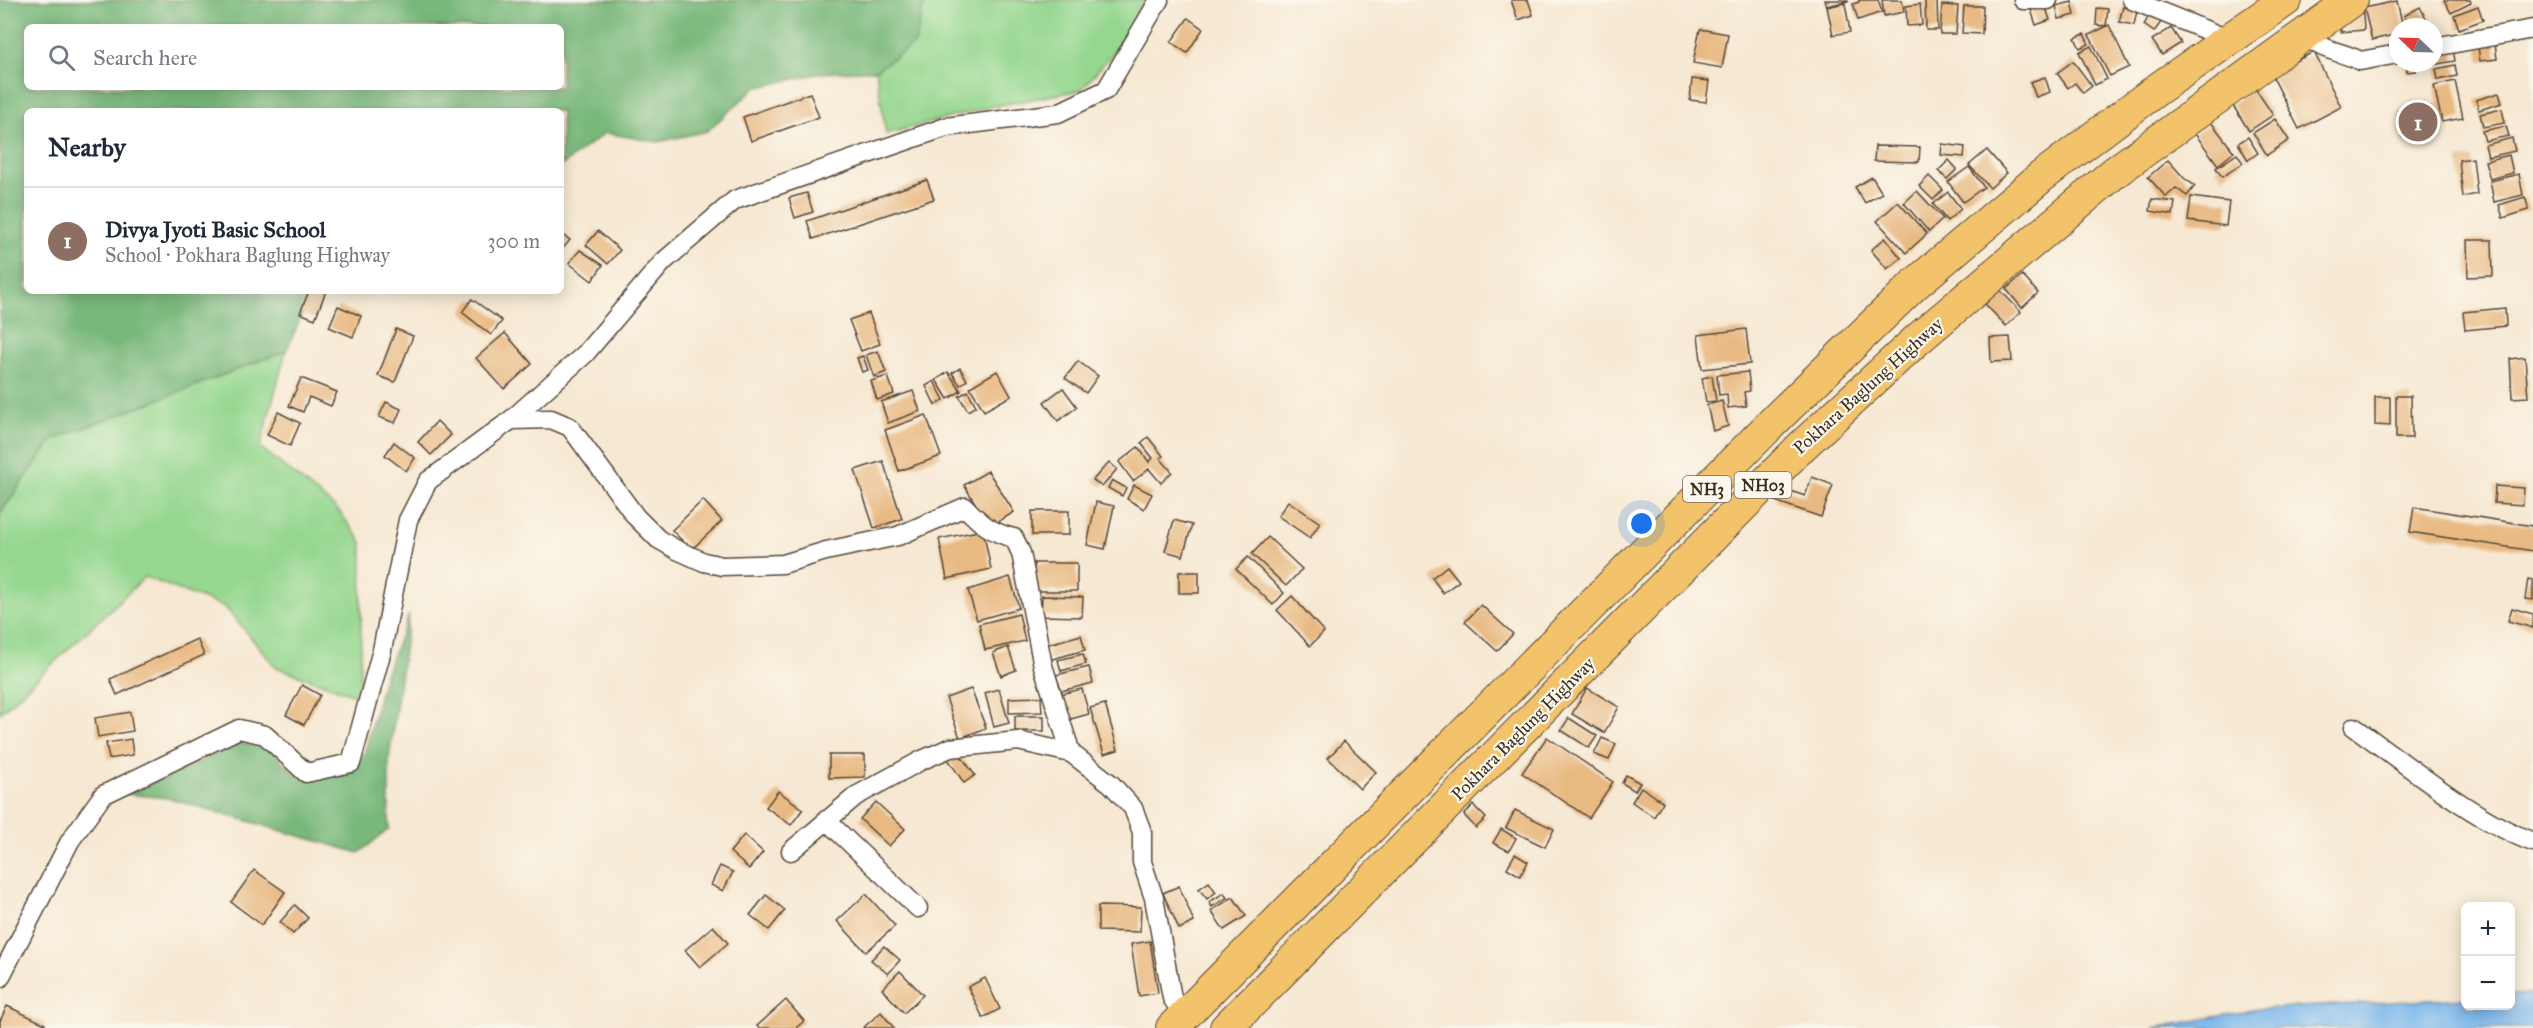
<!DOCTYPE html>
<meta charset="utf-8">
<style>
body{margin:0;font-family:"IM FELL Great Primer",serif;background:#f6f6f7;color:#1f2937}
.controls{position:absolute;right:18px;bottom:18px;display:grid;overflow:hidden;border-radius:9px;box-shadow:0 3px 15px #0003}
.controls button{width:54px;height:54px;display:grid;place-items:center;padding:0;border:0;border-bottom:2px solid #e0e1e3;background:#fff;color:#1f2937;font:30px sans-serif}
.compass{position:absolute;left:2389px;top:18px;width:54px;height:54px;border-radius:50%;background:#fff;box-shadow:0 3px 15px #0003;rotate:293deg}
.you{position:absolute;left:1642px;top:524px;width:21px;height:21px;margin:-15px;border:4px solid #fff;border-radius:50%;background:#1a73e8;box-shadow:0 0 0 9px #1a73e833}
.badge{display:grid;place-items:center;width:39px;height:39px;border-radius:50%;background:#111827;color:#fff;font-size:20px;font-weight:700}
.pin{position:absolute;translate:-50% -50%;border:3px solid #fff;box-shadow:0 2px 6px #0006}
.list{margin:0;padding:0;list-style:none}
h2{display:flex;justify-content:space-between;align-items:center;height:78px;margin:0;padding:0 24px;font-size:26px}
h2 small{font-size:20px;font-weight:400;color:#747a83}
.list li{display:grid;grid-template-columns:39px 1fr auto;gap:18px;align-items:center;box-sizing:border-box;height:108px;padding:0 24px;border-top:2px solid #e0e1e3}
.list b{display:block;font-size:22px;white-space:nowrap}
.list p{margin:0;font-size:20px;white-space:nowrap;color:#747a83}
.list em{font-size:20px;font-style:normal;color:#747a83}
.icon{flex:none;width:33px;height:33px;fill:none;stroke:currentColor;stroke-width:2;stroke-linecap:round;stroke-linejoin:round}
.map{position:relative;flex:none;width:2533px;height:1028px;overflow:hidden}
.search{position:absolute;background:#fff;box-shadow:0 3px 15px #0003;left:24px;top:24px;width:540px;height:66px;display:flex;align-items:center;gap:15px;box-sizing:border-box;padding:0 21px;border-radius:9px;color:#747a83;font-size:22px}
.panel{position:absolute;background:#fff;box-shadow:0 3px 15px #0003;left:24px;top:108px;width:540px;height:186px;border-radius:9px}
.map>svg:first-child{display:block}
.green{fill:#95d78f;stroke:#688056;stroke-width:1.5}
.forest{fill:#78b87a;stroke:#5a714c;stroke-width:1.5;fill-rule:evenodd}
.water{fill:#78b6eb;stroke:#5a7084;stroke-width:1.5}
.building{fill:#e8b982}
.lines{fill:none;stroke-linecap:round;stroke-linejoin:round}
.street-casing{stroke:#574639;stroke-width:21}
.highway-casing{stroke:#574639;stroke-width:34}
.street{stroke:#fff;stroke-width:18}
.highway{stroke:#f2c36a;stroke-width:32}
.labels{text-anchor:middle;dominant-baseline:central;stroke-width:4.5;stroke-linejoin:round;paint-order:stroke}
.shield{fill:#fbf7ec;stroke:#75685c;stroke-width:1.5}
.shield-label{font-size:16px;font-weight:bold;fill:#3b2a1e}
.street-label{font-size:18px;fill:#3b2a1e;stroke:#fbf7ec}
</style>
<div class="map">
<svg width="2533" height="1028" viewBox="0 0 2533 1028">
<rect width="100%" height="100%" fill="#fbf7ec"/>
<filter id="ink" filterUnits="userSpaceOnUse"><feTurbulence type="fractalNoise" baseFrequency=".0167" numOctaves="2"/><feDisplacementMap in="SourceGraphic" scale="12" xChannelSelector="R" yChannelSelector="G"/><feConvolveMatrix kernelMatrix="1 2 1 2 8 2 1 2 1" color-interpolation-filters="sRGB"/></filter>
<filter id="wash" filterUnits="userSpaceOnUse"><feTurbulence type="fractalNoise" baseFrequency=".008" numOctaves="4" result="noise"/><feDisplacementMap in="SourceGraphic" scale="24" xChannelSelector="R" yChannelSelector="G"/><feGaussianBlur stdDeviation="1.35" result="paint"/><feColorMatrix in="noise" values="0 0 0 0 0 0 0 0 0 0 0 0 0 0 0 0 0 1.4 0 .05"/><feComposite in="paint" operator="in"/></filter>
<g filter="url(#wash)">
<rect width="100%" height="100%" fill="#f6e8d2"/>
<g class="green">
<path d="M925,0H1146L1118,47L1081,90L990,107L886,134L876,70L915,43Z"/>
<path d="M286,351L260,447L338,510L362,542L360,697L276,667L225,607L145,577L0,713V514L52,440Z"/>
</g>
<g class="forest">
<path d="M0,0H925L915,43L876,70L820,73L755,88L707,131L658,142L605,133L561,166V111H27V291H313L286,351L52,440L0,514ZM27,27H561V87H27Z"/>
<path d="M409,615L389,759V829L359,853L168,798L126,794L241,743L271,750L295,774L349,772L364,755L384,677Z"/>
</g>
<path class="water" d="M2533,994V1028H2154L2258,1009L2465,998L2466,1006H2510L2511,995Z"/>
<g id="blocks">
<g class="building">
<path d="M1511,0H1528L1533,15L1518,20Z"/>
<path d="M1825,0H1848V1L1827,6Z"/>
<path d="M1859,0H1878L1882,12L1858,20L1853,4L1859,2Z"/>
<path d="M1882,0H1902L1904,12L1884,16Z"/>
<path d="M1925,0H1937L1938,30H1926Z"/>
<path d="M2444,0H2470L2471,3L2451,13Z"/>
<path d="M2397,1L2403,27H2398V34L2372,40L2364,8Z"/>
<path d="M2072,2L2075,15L2059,19L2056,6Z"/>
<path d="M1845,3L1850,32L1833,35L1827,7Z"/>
<path d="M1920,4L1922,25L1907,26L1906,6Z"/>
<path d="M1942,5L1958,6L1956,34H1940Z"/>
<path d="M2045,5L2050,20L2036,25L2031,10Z"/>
<path d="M1964,6H1983L1982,34L1962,33Z"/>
<path d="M2478,6L2483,20L2459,29L2454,15Z"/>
<path d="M2123,7L2137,11L2134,25L2119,22Z"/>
<path d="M2420,7L2431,27H2411L2404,16Z"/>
<path d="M2097,8L2108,9L2106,26L2096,25Z"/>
<path d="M2363,13L2364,30L2341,32L2340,15Z"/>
<path d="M2150,14L2161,22L2154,32L2144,25Z"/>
<path d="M1188,18L1203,29L1187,53L1171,42Z"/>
<path d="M2109,25L2129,67L2110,76L2089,35Z"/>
<path d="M2171,28L2181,43L2162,55L2152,40Z"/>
<path d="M1700,29L1728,34L1722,68L1693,63Z"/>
<path d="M2084,34L2089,44L2080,48L2075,38Z"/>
<path d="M2495,44L2497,59L2480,61L2478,47Z"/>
<path d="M2091,46L2107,79L2095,85L2079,52Z"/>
<path d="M2453,49L2455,61L2427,66L2426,63H2434V53Z"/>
<path d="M2314,52L2341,107L2299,129L2271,73Z"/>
<path d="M2073,61L2092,86L2083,93L2075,83L2068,88L2057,73Z"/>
<path d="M2406,63H2415L2416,71L2407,72Z"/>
<path d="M2455,65L2457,76L2438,80L2436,69Z"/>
<path d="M2045,77L2050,92L2036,97L2030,82Z"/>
<path d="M1692,79L1709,81L1706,102L1690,100Z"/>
<path d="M2455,81L2463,118L2442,122L2434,86Z"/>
<path d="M2255,88L2273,115L2249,131L2232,104Z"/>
<path d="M810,93L819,117L751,141L743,117Z"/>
<path d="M2499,93L2502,103L2479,110L2476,100Z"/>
<path d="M2431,107L2434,132L2402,137L2398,111Z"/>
<path d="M2502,109L2505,123L2483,127L2480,114Z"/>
<path d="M2275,119L2289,140L2267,155L2253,133Z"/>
<path d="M2211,122L2234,152L2218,165L2195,134Z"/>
<path d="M2506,126L2509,136L2485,141L2482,131Z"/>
<path d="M2248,137L2258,153L2248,160L2238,143Z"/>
<path d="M2512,138L2515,151L2488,157L2485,145Z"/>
<path d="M1942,144L1965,147L1964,157L1941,155Z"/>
<path d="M1875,146L1920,147L1919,162L1874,161Z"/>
<path d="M1987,150L2007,173L1990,188L1969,165Z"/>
<path d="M2237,154L2243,163L2222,177L2216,168Z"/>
<path d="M2509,155L2513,173L2490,179L2485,161Z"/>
<path d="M2473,158L2477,194L2463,197L2459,160Z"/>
<path d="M1949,160L1957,169L1947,179L1938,171Z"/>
<path d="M2168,160L2184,178L2195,186L2187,196L2176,188L2166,197L2148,177Z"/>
<path d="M1969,167L1984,187L1963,202L1948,182Z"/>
<path d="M2519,174L2523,195L2494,202L2490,181Z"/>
<path d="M1929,176L1943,190L1933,200L1919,186Z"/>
<path d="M1872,177L1882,193L1865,203L1855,187Z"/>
<path d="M927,180L934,199L813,239L807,221Z"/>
<path d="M1917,191L1943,219L1929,232L1904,203Z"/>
<path d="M1948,192L1961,209L1947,221L1933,204Z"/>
<path d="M807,193L813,212L795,218L789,198Z"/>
<path d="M2191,197L2229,202L2226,226L2188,221Z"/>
<path d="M2525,197L2529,210L2503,218L2499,205Z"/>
<path d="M2152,199L2175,202L2173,215L2150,211Z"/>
<path d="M1898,202L1927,234L1906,253L1877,221Z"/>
<path d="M598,231L620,250L608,264L586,245Z"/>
<path d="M561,234L570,240L561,251Z"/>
<path d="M1885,238L1901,258L1887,269L1871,250Z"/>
<path d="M2467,240H2492L2493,276L2468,277Z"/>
<path d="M580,250L603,265L592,281L569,263Z"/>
<path d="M2022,275L2038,293L2022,308L2006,289Z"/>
<path d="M2000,290L2021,312L2006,326L1985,304Z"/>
<path d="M309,291H326L315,319L300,313Z"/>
<path d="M472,299L502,321L491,335L462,312Z"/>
<path d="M338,306L361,316L353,337L329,327Z"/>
<path d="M2505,308L2506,326L2465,330L2463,312Z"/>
<path d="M869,313L880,344L861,351L849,320Z"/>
<path d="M396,329L413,336L395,382L378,376Z"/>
<path d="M1746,329L1750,364L1702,369L1698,335Z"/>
<path d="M505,333L532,364L504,389L476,358Z"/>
<path d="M2010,337L2012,361L1991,362L1990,338Z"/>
<path d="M878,351L886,372L874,377L866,355Z"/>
<path d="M863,356L868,370L862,372L857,358Z"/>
<path d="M2525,357L2528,397L2512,398L2510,359Z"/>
<path d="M1078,361L1098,376L1086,393L1065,378Z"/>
<path d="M960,368L967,380L960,385L952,373Z"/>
<path d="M997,371L1011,396L984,411L970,387Z"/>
<path d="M948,372L961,391L948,399L936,380Z"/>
<path d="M1748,372L1750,391L1744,392L1746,406L1728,408L1727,394L1719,395L1717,375Z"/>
<path d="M888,376L894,394L877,400L871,381Z"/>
<path d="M1712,376L1716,401L1706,402L1702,378Z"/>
<path d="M301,378L337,392L331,406L309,397L303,412L289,406Z"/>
<path d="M934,381L944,400L935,405L926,386Z"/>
<path d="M1063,388L1077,407L1058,421L1044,402Z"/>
<path d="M913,391L920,411L888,423L881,402Z"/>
<path d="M968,391L976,406L968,411L959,396Z"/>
<path d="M2396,396H2411L2412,438H2396Z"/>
<path d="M2375,397H2390V426L2375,425Z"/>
<path d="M1722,401L1728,426L1713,431L1707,405Z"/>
<path d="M386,402L401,409L395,423L379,417Z"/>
<path d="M278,412L300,423L290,446L267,435Z"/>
<path d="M926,415L941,456L899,471L885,430Z"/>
<path d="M437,421L451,435L431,455L418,442Z"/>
<path d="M1148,437L1163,456L1160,458L1172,472L1161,483L1149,469L1133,481L1119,462L1138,447L1149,462L1153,458L1141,443Z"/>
<path d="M394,442L415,458L406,471L385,455Z"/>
<path d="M883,461L902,519L874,528L855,470Z"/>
<path d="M1109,462L1117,469L1102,487L1093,480Z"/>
<path d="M988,471L1014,512L990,527L964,485Z"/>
<path d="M1812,477L1833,485L1821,517L1775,501L1782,488L1805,496Z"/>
<path d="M1112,480L1126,488L1122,496L1108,488Z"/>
<path d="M1134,485L1152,494L1144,509L1127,499Z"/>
<path d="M2495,486L2524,488L2523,505L2494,503Z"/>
<path d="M703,500L722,521L691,550L672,530Z"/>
<path d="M1288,501L1320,523L1310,538L1278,516Z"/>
<path d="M1096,502L1114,506L1105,549L1087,545Z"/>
<path d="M2414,507L2533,526V551L2410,532Z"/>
<rect x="1032" y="511" width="37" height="24"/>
<path d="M1174,520L1192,525L1183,556L1165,551Z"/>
<path d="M983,530L991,569L947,579L939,539Z"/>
<path d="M1268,537L1302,569L1286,586L1252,554Z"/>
<path d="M1248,557L1284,593L1273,605L1236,569Z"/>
<rect x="1034" y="563" width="43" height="28"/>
<path d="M1447,566L1459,581L1443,593L1432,578Z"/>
<rect x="1179" y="572" width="20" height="21"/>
<path d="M1010,577L1019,608L977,620L968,590Z"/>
<path d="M2528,579L2533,580V600L2525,599Z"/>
<path d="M1042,596L1083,597L1082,617L1041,616Z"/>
<path d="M1292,596L1324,632L1310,646L1277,610Z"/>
<path d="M1481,605L1513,634L1497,651L1465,622Z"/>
<path d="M2512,608L2533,614V628L2508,621Z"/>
<path d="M1019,614L1025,641L985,650L979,624Z"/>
<path d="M1081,635L1085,650L1049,660L1045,645Z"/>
<path d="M197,639L204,655L117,695L110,679Z"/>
<path d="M1008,647L1016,670L1001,676L993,653Z"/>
<path d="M1083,654L1086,664L1061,671L1058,660Z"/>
<path d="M1089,667L1093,683L1061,691L1056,675Z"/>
<path d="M302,685L320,695L304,725L286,715Z"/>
<path d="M1587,688L1619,707L1604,733L1572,714Z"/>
<path d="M971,689L986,728L960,738L946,698Z"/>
<path d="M999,689L1009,723L994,727L985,693Z"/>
<path d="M1082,689L1089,714L1067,720L1060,694Z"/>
<path d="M1041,697L1042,712L1009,713V698Z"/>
<path d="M1105,704L1118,750L1104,754L1090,708Z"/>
<path d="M130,712L133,731L98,737L95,718Z"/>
<rect x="1015" y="716" width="29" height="15"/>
<path d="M1569,718L1597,736L1589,748L1561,730Z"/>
<path d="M1547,737L1613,782L1589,818L1522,773Z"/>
<path d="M1602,738L1616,744L1609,760L1594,754Z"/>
<path d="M131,739L133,755L109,759L106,743Z"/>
<path d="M1344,741L1376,772L1360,789L1328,758Z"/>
<path d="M958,752L975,775L964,783L948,759Z"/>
<path d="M829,755H865V777L829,778Z"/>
<path d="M1626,775L1640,783L1635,791L1622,783Z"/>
<path d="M1641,787L1663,802L1654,817L1632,802Z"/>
<path d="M778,791L803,809L791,825L766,807Z"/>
<path d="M876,802L905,829L889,846L860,819Z"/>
<path d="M1473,805L1486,818L1476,828L1464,815Z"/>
<path d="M1515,810L1554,829L1545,847L1506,828Z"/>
<path d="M1501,829L1516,838L1509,851L1493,843Z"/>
<path d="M744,835L763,852L749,869L730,852Z"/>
<path d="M1515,854L1528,862L1520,876L1507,868Z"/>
<path d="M720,866L733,872L723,891L711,885Z"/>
<path d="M254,870L285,892L262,925L231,902Z"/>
<path d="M1209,882L1216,892L1207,899L1199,889Z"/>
<path d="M1179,886L1194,922L1179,929L1163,893Z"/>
<path d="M1224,893L1227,898L1212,907L1209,902Z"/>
<path d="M866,894L895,926L866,952L837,921Z"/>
<path d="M766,895L785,910L769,930L750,915Z"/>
<path d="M1233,897L1246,916L1224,930L1211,911Z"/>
<path d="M295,905L308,918L293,934L280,922Z"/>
<path d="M1098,906L1141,907L1140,932L1098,931Z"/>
<path d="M713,926L728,943L700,967L685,950Z"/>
<path d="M1150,941L1158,993L1139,996L1131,944Z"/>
<path d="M884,946L900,960L888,974L871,960Z"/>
<path d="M900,971L923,995L904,1013L882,989Z"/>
<path d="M985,978L1000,1009L983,1018L968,987Z"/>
<path d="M786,1000L804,1021L796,1028H759L757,1026Z"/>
<path d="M7,1006L45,1024L43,1028H0V1021Z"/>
<path d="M881,1012L894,1028H863Z"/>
</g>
</g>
</g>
<g filter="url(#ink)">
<use href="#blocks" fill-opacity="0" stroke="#574639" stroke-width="1.5"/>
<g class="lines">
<defs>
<g id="street">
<path d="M2023,0H2048"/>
<path d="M2132,0L2230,40"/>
<path d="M2305,33C2318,51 2342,51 2360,61L2398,54"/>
<path d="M2434,47L2533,29"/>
<path d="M511,420L551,419L570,427L636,517L658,539L677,550L704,562L722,566L783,564L826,551L898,536L965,507C980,523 992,533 1014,538L1021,553L1043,666L1071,753L1111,784L1133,808L1142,832V862L1154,898L1172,998L1184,1016"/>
<path d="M2354,727C2408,765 2472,819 2533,842"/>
<path d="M826,820L918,908"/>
<path d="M791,851L856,796L922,760L950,748L1018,741L1071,753"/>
<path d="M0,978L70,841L103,795L239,729L265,735L306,773L351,763L382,650L408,520L428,481L511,420L585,354L663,262L735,200L946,127L1058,113L1106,90L1159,0"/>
</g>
<g id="highway">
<path d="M1172,1028L1782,413L1914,285L2041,177L2159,88L2286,0"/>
<path d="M1226,1028L1803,445L1918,339L2115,172L2352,0"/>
</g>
</defs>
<use href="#street" class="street-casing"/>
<use href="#highway" class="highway-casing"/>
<use href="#street" class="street"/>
<use href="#highway" class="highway"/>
</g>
</g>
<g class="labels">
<g class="shield">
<rect x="1734.5" y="472" width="57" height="26" rx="4.5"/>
<rect x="1683" y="476" width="48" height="26" rx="4.5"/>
</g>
<g class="shield-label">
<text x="1763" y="485">NH03</text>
<text x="1707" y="489">NH3</text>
</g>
<g class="street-label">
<text transform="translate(1868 386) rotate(-42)">Pokhara Baglung Highway</text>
<text transform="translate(1523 729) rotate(-45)">Pokhara Baglung Highway</text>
</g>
</g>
</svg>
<div class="controls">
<button>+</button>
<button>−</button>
</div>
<svg class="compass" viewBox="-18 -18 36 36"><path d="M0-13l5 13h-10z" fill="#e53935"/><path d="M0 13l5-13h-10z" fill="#747a83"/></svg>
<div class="you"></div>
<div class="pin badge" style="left:2418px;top:122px;background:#8d6e63">1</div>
<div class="search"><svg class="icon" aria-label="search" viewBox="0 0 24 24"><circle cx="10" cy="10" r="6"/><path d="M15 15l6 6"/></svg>Search here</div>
<section class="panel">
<h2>Nearby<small></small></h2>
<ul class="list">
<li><span class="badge" style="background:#8d6e63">1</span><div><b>Divya Jyoti Basic School</b><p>School · Pokhara Baglung Highway</p></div><em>300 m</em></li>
</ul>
</section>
</div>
